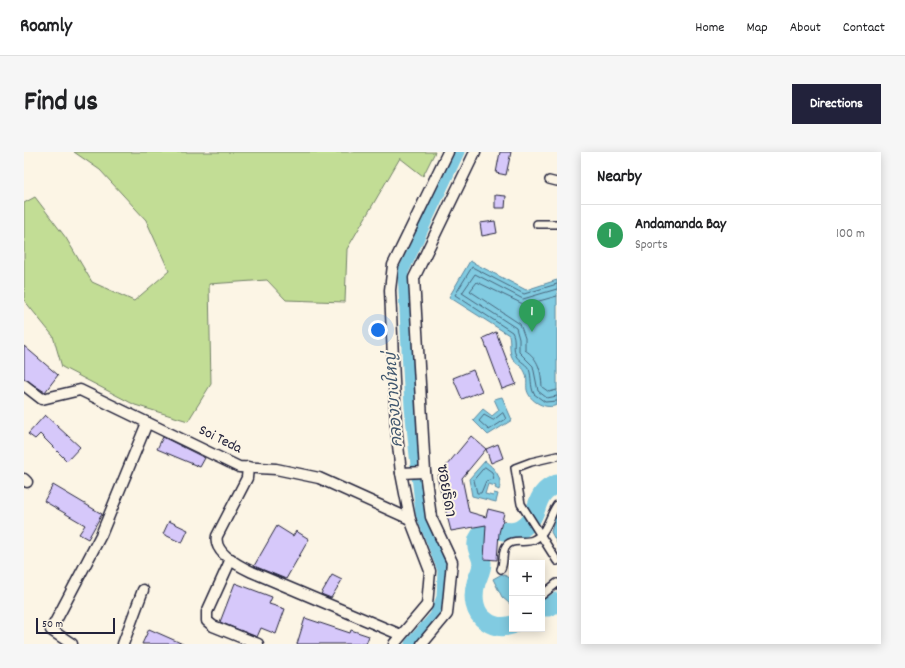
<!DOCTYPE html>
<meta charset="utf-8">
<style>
body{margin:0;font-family:Dekko,"Playpen Sans Thai",sans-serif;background:#f6f6f6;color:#202124}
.controls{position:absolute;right:12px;bottom:12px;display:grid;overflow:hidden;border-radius:0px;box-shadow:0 2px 10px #0003}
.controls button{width:36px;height:36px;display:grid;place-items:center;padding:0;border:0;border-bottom:1px solid #e0e0e0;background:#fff;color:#202124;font:20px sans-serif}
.scale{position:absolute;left:12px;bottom:10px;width:79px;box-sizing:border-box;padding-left:4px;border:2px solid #22223b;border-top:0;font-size:11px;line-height:14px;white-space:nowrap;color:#22223b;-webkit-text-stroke:3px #fcf5e5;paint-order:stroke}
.you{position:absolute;left:354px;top:178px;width:14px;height:14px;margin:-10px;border:3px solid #fff;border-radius:50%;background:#1a73e8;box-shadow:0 0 0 6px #1a73e833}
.badge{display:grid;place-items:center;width:26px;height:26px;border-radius:50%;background:#22223b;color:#fff;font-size:13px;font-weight:700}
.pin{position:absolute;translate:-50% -33px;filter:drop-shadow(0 1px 2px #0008)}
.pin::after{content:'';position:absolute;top:21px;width:14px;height:12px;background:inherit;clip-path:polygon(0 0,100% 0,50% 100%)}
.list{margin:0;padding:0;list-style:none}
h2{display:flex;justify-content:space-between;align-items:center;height:52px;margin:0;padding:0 16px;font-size:17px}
h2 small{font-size:13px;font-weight:400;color:#757577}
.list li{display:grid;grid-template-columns:26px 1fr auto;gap:12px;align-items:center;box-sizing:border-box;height:60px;padding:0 16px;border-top:1px solid #e0e0e0}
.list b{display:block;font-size:15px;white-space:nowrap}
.list p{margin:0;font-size:13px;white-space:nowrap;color:#757577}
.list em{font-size:13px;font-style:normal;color:#757577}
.map{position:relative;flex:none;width:533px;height:492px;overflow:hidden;border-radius:0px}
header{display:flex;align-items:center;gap:24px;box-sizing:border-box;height:56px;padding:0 20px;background:#fff;border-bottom:1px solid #e0e0e0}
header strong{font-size:19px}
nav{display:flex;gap:22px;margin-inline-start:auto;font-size:14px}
.intro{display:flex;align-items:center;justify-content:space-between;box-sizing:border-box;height:96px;padding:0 24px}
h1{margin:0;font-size:28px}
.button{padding:10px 18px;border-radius:0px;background:#22223b;color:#fff;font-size:14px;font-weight:700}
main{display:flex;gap:24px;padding:0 24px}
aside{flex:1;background:#fff;border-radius:0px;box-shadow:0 2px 10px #0003}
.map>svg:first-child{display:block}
.green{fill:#c2dd95;stroke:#728068}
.water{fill:#81cbe1;stroke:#5b879f}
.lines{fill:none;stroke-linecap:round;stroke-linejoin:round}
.shore{stroke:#48667d;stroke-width:1}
.canal{stroke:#81cbe1;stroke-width:11}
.river{stroke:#81cbe1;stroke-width:19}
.building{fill:#d6c8fa;stroke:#22223b}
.pedestrian-casing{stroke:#22223b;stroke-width:10}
.minor-casing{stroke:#22223b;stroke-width:13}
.pedestrian{stroke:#fcf5e5;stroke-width:7}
.minor{stroke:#fcf5e5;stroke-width:10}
.labels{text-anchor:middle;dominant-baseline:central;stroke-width:4;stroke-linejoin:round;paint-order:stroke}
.street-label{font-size:15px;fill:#22223b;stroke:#fcf5e5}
.water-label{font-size:16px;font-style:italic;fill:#3e556d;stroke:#fcf5e5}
</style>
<header>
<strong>Roamly</strong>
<nav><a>Home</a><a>Map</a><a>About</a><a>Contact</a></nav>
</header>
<div class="intro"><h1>Find us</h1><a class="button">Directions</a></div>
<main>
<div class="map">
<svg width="533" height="492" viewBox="0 0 533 492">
<rect width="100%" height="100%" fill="#fcf5e5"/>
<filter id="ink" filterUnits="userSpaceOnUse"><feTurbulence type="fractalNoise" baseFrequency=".025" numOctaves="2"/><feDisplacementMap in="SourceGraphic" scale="8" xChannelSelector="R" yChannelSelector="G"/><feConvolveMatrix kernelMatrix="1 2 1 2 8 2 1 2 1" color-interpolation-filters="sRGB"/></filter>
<g filter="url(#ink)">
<path class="green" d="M50,0H411L399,24L376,6L323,97L321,150L262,148L243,128L185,132L187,232L164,269L111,253L38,215L29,184L0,148V51L11,45L42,86L68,130L110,149L145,119L122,68L76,18Z"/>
<g class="water">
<path d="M446,109L502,138L533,128V253C522,258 506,250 503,238C502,232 504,226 501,220C498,213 492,213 489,207C484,199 487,191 485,183L425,145Z"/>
<path d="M478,245L488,268L464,283L449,268L459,257L468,264L475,258L470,247Z"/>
<path d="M461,309C470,316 479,325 475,338L471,336L472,334L464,332L461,342L469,344L470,341L474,342L472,350L448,344L445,327Z"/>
<path d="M533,359V391L527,380Z"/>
<path d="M478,422L488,427V451L486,452L478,445L469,427Z"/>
</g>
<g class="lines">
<g class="shore">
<path d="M533,132L500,142L448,115L431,143L488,180C492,187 489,194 491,201C493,209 501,210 505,217C508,225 506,234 510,242L521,250L533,249"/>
<path d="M533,137L499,147L451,122L438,141L492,176L495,187V200L509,214L514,239L523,246L533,244"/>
<path d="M533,144L501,153L453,130L446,139L496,172L501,186V198C515,207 517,219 518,235L525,240L533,238"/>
<path d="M479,261L482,267L465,278L455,269L460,263L469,268Z"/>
<path d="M461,315L468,320L470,327L462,329L457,341H453L450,328Z"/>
</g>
<path class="canal" d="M386,492L411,464L418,445L419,418L397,362L386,255L379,120L435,0"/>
<g class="river">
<path d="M518,455H525L533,450"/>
<path d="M488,473C479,476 470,475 462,469C450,461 448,445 452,431C454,424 458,418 458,411C457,402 450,396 454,387C464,366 482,387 497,377C519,363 506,342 533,332"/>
</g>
</g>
<g class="building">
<path d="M476,0H487L482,23L472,21Z"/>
<path d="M471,43L482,44L481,56H471Z"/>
<path d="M471,69L473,81L458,84L456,71Z"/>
<path d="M472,180L492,232L478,237L459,186Z"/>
<path d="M0,194L34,223L21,240L0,227Z"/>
<path d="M449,218L458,239L438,247L429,226Z"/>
<path d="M21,263L56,295L43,309L16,282L11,287L4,282Z"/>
<path d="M447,284L462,297L438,326L445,360L462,365L464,357L480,361L478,369H481L478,370L475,381L473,408L460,407L462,373L427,379L413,325Z"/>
<path d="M139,285L181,306L176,315L133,297Z"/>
<path d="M474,292L479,306L467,311L462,297Z"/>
<path d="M29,333L78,362L64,387L55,382L61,373L20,349Z"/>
<path d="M145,369L164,378L158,391L139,382Z"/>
<path d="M253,374L269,384L272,379L285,387L262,427L230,414Z"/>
<path d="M308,423L318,428L307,446L297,442Z"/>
<path d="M211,431L248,445L245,452L261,457L252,482L237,476L233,485L196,470Z"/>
<path d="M281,466L326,481L327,478L345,484L342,492H273Z"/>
<path d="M125,477L159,492H118Z"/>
</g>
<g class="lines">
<defs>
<g id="pedestrian">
<path d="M525,28L533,30"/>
<path d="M513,72H533"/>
<path d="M533,304L507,310L491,316L497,352L533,409"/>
<path d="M477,417C480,411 478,403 481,396C486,385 500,392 509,388C523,382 525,364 533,353"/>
<path d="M518,443L533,431"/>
</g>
<g id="minor">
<path d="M0,233L18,247L56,238L215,315L252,317L295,326L386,367"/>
<path d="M224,315L223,326L193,384C189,401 215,414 228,420L377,483"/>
<path d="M377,321L401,320"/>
<path d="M0,327L3,330"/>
<path d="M207,407L183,460V469L189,474L234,492"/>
<path d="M48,492L27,478L77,383L123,271"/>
<path d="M99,492L119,438"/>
<path d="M370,492L403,453L406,419L386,367L377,321L372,274L366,138L369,113L424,0"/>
<path d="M398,492L423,462L428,410L407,365L401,320L390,126L451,0"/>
</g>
</defs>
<use href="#pedestrian" class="pedestrian-casing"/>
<use href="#minor" class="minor-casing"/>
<use href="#pedestrian" class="pedestrian"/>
<use href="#minor" class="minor"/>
</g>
</g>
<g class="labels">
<g class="street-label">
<text transform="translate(196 288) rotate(26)">Soi Teda</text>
<text transform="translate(421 339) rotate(80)">ซอยธิดา</text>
</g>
<g class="water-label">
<text transform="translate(371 248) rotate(-94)">คลองบางใหญ่</text>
</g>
</g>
</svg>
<div class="controls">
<button>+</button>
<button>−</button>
</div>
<div class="scale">50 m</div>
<div class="you"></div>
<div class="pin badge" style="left:508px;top:180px;background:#2e9e5b">1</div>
</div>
<aside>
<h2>Nearby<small></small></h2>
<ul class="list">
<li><span class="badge" style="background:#2e9e5b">1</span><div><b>Andamanda Bay</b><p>Sports</p></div><em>100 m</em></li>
</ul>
</aside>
</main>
